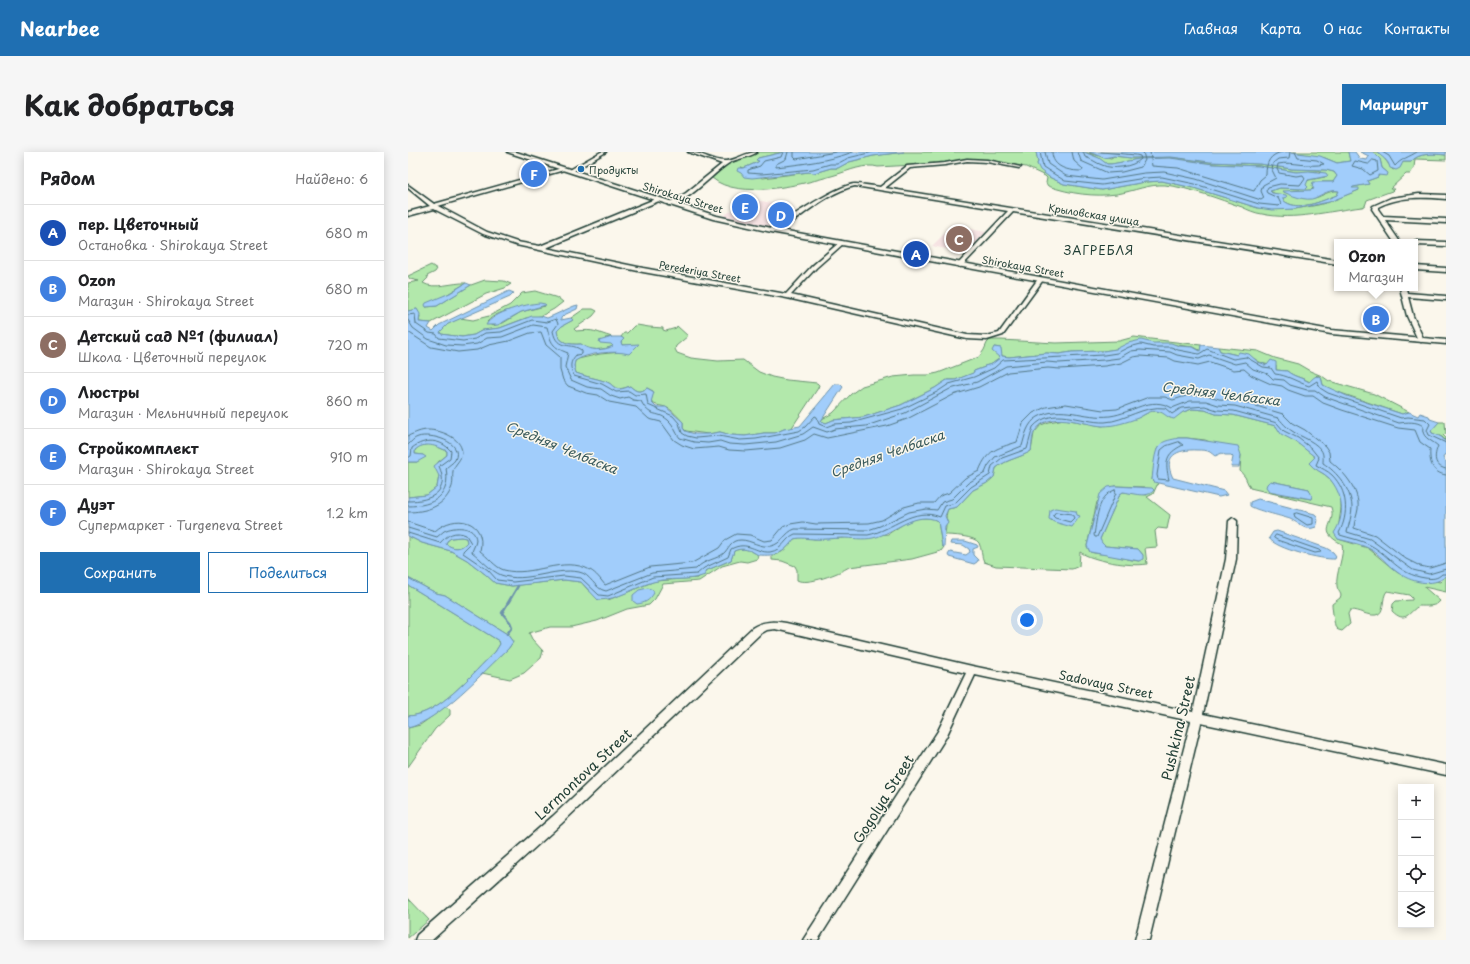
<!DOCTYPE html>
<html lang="ru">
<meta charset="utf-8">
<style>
body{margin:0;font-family:"Playpen Sans",sans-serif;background:#f6f6f6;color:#202124}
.controls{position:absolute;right:12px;bottom:12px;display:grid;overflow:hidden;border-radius:0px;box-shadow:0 2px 10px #0003}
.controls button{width:36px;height:36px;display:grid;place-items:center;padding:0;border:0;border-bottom:1px solid #e0e0e0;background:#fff;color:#202124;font:20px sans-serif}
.you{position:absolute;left:619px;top:468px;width:14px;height:14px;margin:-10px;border:3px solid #fff;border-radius:50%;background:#1a73e8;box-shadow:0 0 0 6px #1a73e833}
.badge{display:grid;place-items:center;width:26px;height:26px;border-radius:50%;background:#1f6fb2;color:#fff;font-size:13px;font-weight:700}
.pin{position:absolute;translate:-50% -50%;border:2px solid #fff;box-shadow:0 1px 4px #0006}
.popup{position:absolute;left:926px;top:87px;width:84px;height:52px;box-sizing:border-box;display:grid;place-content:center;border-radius:0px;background:#fff;filter:drop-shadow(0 1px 3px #0005);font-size:13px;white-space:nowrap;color:#757577}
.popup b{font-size:15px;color:#202124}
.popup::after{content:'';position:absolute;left:50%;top:100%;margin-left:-8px;border:8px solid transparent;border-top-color:#fff}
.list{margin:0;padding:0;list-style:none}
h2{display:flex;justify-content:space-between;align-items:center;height:52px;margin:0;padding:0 16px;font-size:17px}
h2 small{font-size:13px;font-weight:400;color:#757577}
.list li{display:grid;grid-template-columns:26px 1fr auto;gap:12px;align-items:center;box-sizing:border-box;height:56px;padding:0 16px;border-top:1px solid #e0e0e0}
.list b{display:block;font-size:15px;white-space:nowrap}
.list p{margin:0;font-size:13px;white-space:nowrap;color:#757577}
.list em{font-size:13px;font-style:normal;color:#757577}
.actions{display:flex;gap:8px;padding:12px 16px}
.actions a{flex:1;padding:9px 0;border:1px solid #1f6fb2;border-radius:0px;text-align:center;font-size:14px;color:#1f6fb2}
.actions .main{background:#1f6fb2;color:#fff}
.icon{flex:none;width:22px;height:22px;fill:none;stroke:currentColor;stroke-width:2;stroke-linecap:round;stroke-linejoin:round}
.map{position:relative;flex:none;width:1038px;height:788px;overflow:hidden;border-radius:0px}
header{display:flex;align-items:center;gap:24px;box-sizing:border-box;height:56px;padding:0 20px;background:#1f6fb2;color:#fff}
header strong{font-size:19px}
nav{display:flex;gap:22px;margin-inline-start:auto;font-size:14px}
.intro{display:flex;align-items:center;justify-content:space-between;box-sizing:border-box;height:96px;padding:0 24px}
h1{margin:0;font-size:28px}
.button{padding:10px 18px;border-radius:0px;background:#1f6fb2;color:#fff;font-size:14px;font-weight:700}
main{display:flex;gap:24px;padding:0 24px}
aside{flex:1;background:#fff;border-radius:0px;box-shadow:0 2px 10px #0003}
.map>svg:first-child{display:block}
.built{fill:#f6e3e3}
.green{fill:#b2e8ab;stroke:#689270;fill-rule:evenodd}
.water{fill:#a1cdfb;stroke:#6d93ab;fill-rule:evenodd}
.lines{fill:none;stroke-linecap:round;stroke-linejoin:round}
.shore{stroke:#537784;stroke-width:1}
.stream{stroke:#6d93ab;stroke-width:2.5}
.minor-casing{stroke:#1f3d34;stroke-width:3}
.tertiary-casing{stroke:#1f3d34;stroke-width:3}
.minor{fill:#fbf7ec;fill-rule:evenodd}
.tertiary{fill:#fbf7ec;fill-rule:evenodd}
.poi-dot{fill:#1f6fb2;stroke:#fbf7ec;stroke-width:1.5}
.labels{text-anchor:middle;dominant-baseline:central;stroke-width:3;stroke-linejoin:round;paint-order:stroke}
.far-poi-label{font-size:10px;fill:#1f3d34;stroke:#fbf7ec;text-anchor:start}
.far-street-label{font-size:10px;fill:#1f3d34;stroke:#fbf7ec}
.far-quarter-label{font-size:12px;letter-spacing:1px;fill:#1f3d34;stroke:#fbf7ec}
.street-label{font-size:12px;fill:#1f3d34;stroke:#fbf7ec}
.water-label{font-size:13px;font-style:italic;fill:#395a5c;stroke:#fbf7ec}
.near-street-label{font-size:14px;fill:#1f3d34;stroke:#fbf7ec}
</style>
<header>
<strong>Nearbee</strong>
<nav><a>Главная</a><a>Карта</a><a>О нас</a><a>Контакты</a></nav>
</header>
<div class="intro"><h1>Как добраться</h1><a class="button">Маршрут</a></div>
<main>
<aside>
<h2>Рядом<small>Найдено: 6</small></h2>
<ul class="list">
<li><span class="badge" style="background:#1a4fb4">A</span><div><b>пер. Цветочный</b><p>Остановка · Shirokaya Street</p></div><em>680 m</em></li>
<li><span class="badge" style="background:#3f7fe0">B</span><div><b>Ozon</b><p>Магазин · Shirokaya Street</p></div><em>680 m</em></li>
<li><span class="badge" style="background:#8d6e63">C</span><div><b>Детский сад №1 (филиал)</b><p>Школа · Цветочный переулок</p></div><em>720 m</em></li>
<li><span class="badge" style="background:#3f7fe0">D</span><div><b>Люстры</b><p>Магазин · Мельничный переулок</p></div><em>860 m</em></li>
<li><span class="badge" style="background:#3f7fe0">E</span><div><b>Стройкомплект</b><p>Магазин · Shirokaya Street</p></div><em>910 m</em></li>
<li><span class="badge" style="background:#3f7fe0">F</span><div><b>Дуэт</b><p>Супермаркет · Turgeneva Street</p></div><em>1.2 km</em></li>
</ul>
<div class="actions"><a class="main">Сохранить</a><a>Поделиться</a></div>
</aside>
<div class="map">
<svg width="1038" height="788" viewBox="0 0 1038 788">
<rect width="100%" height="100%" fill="#fbf7ec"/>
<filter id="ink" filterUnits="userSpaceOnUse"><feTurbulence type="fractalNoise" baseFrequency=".025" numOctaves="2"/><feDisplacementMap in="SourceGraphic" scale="8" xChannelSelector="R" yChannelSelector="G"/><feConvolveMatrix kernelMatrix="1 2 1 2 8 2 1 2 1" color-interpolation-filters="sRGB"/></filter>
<g filter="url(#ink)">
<g class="built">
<path d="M342,47L370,52L364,57L389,62L367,77L313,65Z"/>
<path d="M544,74L578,80L558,101L524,94Z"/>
</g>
<g class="green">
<path d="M350,0H376L350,6L352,9L350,10L336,16L333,15L355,26L401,20L406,21L423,16H430L441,10L465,4L496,0H628L630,10L629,12L641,25L656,32L694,38L737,30L754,29L786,36L850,56L887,57L910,53L921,50L951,38L944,36V35L961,32L959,29L970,25V23L980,21L974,16L972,7L965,0C975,0 979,12 985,18L993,14L994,10H1003C1010,0 1027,2 1038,3V8L1007,7L1006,16L1002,22H998L982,37H986L984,39L959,48L957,54L954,55C921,59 886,69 854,62C847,61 840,58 834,55C810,47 783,36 757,33C741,32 726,39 709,42C686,45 663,42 640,34L638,31L639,26L637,24L618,15L566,7L523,12L470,15C458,11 440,19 427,23C396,32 331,49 304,26L321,11Z"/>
<path d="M676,0L703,6L706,4L723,6L763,5L802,10L852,12L884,17L918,18L926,20L929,24L925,30H911L903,38L876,40C886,43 899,49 910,45C917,42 923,38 931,39L929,43C914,49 889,61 875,48V46L862,39L872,36L892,37L901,28L917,25L912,19L888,20L851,14L805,12L762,6L731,7L704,12H699L687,4Z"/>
<path d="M883,0H940L942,9L929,11L917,6Z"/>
<path d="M23,113L29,117L27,120L19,124L20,126L15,131C26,138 46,130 58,131L18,155L29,154L63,133L77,128L96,129L103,132L97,136L78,142L23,171L11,170L12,165L9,157L0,159V131L11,129L2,127L0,124Z"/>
<path d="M127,139L150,146L155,150L146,157L133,164L118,166L92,176L75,178L66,183L54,185L33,182L32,180L40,172L52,166L65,168L81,164L102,153L114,141ZM137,154L113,160L95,171L84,174L79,170C92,155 120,156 137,154Z"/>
<path d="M176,157H185L189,159L185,164L166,177L168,179C187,177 187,180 204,185L197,186L205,194C196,198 181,200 173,192C162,193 150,191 149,179L154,174L165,168L163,166Z"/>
<path d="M229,173L241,175L255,176V178L258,179L268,176L269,174L280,184L268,194L267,197L269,201L283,206L310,209L335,208L351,220L364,225L379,228L409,231L411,233L410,236L383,277H376L367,281H356L337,284L323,283L312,280L300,282L278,279L275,276V270C270,265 264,257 257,255C251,253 248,254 243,250L245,239L239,236C232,241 228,240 222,234C204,241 208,232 196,229C187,226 178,225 168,221L166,214L167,209L170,207L192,202L224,199L230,193H214L213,190L216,187L213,185L216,181H219L226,174Z"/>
<path d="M726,185L793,193V199L786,195L751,191L695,199L664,200L651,202L639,201L601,205L594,204L592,196L586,195L592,206L584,212L577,214V215L566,219V221L547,228H539L527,236L493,253L456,265L425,268L418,271L413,269L414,267L425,261L443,242L454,234L485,225L506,223H520L530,221L571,205L576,198L579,191L582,188H593L648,191L711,189Z"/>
<path d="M810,195L850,199L867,206L890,212L902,219L914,224L921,229L966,242L1001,260L994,262L921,237L915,233L913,225L909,223L902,230C893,225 886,225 879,219L868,218V214C861,213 853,212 847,207L816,200L812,199Z"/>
<path d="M784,257L797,258L808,262L825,263L868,274C875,285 879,284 889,290C895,295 901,300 907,305L901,311C906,318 915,320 921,326C942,349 929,361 930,387L960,396L990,421L1032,430L1038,424V440L1016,435L1032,449C1028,455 1018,454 1011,454C1001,459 998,473 984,459L985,452L988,449L1004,448V446L1001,443L979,439C973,446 978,461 968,463C959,464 951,458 942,458L940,462L942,472L934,479C931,478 929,478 928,476C926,473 924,455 924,452L932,446L933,443C932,440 929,437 929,434C927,422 937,403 934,392C907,378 929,374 923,355L842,336L837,325L832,319L833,303L797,288L779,286H770L749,297L744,328L750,331L745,342L739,345L762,363L759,377L750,376L747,379L749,395L737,396L739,412C723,415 685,409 672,400L671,414L664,417L588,414L576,410C573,404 574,397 571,391C567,384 544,383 536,383C540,375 536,366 540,357L549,355L565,338L579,331L586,325L588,316C599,307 612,306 623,299L626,281L633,273L641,270L656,267L694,274L732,265L743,259L755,260L762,266L775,260ZM862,329L901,337L903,347L865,341L861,339ZM707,334L737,335L739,343L715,340L712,342L692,387L693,391L697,394L730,397L735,403L731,409C721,408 712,405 702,403C695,402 689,402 682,400L679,394L689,350Z"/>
<path d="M1031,270H1037L1038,282L1035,283L1038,286V289L1034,285L1024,281L1023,278Z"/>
<path d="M23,292L39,299V303L30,310L31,324L29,335L19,343L0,345V310H9L15,303L7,302V298L12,294Z"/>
<path d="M512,366H523L530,369L534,394L536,395L533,399L504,407L441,415C432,421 399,434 389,428V418L387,414L374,409L364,408V403C375,402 380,395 385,387L396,385L406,387L434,386L480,382L500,369Z"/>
<path d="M0,384L14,391L43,399L59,408L77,422L87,431L104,434L156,428L173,430L180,438L200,448L247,429L290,426L297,419L323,408L326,399C334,395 343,398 350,403L349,407L339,410L332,409L314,414L291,429L255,432L247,447L241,453L219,457L189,469L163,475H142L121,481L124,487L135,499L133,506L116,521L102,527L74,521L100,497L105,490L99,482L37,443L28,441L0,426Z"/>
<path d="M53,385L58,386L59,390C53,398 45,397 38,392L39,389L43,386Z"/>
<path d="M0,433L91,489L92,492L87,500C64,521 32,563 0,564Z"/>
<path d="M37,555L42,557V563L27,577L0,615V576L12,573Z"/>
<path d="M0,746L21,768L0,786Z"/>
</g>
<g class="water">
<path d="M376,0H496L465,4L441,10L430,16H423L406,21L401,20L344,26L336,25L333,21L329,19L330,16H336L350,10L351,9L348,8L350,6Z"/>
<path d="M628,0H676L691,6L699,12H703L731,7L762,6L805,12L851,14L888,20L901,19L918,21L920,24L900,28L898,33L900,35L898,37L872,36L862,39L864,41L878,43L879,45L875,46V48C889,61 914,49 929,43L931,39C922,37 915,42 907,46C899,50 881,43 874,39L903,38L906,37L904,34L905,30H925L929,24L926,20L918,18L884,17L852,12L802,10L763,5L723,6L706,4L696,6L681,0H883L912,4L929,11L942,9L940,0H947L952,7L959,8L961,4L952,0H965L972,7L974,16L980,21L979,24L970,23V25L959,29L961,32L945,35L944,36H951V38L921,50L887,57L864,58L850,56L786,36L754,29L737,30L694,38L656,32L641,25L632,18L629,12L630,10Z"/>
<path d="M969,0H1038V3C1027,2 1010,0 1003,10H995L992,16L988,18L982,16C980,7 974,6 969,0Z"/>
<path d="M58,131L63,133L29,154L18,155L17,153L18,151L42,141Z"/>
<path d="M101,139L106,141L102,145L40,172L32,180L33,182L54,185L66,183L75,178L92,176L124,164H133L139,166L144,164L166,154L170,153L169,157L156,163L153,166V168L163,166L165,168L154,174L149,179C150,191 162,193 173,192C181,199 196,199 205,194L203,192L192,191L191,189L204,185H213L216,187L213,190L214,193L231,192L221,202C207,198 178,201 167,209L166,214L168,221C178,225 187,226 196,229C208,232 204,242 222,234C228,240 232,241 239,236L246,240L243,250L248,255H258L275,270V276L277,279L287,282H300L312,280L323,283L337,284L356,281H367L376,277L392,274L427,232H432L435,235L413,269L418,271L425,268L456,265L493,253L527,236L539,228H547L565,221L566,219L577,215L576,214L584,212L592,206L584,199L586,195L593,196L594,204L601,205L639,201L651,202L664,200L695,199L708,197L720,191L733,188L745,191H763L771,194L785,195L792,199L793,193L810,195L812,199L829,203L831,200L841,202L850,210L859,213L863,208L868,210V218L879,219C886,225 893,225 901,230C906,226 906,223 913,225L915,233L939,244L994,262L1001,260L1010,264L1012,261L1021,264L1022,267L1031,270L1023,279L1024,281C1038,286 1038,288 1038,302L1036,303L1035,306L1038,310V424C1025,436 1002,430 989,420C979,413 971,401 960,396C952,392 938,389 930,387L926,381C938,363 935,342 921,326C915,320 906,318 901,311L907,305L888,290L873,282L868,274L825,263L808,262L797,258L784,257L775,260L766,267C758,266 756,259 747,259C741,259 736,263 730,266C719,270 707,274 695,274C676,273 639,256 626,281C624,285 624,293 623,299C612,306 599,307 588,316L586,325L579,331L565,338L549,355L540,357L537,364L540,371L537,375L536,395L534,394L530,369C507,358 487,381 465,386C455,388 444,386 434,386C425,386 416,388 407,387C399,387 394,385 386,387C375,402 369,404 350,403C343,398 334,395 326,399L323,408L297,419V423C280,430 262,425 245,430C227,435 210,448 190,448L173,430L156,428L104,434L87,431L77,422L59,408L43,399L14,391L0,384V345L19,343L29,335L31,324L26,314L39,303V299C28,294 17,289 7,298V302L15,303L18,305L9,310H0V159L9,157L12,162L11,170L23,171L20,176L25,179L31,173ZM53,385L58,386L59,390C53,398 45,397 38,392L39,389L43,386Z"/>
<path d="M132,151L137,152L138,153L113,160L90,173H78C85,160 118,152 132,151Z"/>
<path d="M770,286H779L830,294L833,303L831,315H823L825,305L823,303H817L814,301L807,304C805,303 804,301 802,300C799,298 793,298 789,298C769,297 754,304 765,326L816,339L819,343L811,345L746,330L744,328C745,320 746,297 752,293C756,288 764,288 770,286Z"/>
<path d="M862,329L901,337L904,344L903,347L861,339L858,335L859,332Z"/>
<path d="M707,334L744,336L746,338C740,347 724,341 715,340L712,342L692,387L694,391L697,394L730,397L735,403V407L731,409L682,400L679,394L692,342L700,335Z"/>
<path d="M850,347L907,362C911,367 910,370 908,375C896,380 892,371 882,367C873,364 847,358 842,354V350Z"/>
<path d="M647,356L668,359L669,363L672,364L664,375L646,370L641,367L642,358Z"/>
<path d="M869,379L918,396L925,400L928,404L927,407C915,408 867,397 861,386L865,380Z"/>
<path d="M543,389H557L569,393L570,395L565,397V403L570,408L569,410L566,412L541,405L540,403L542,400L558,403L562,400L561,397L555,393L542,392Z"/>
<path d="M0,426L28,441L37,443L99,482L105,490L100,497C76,519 31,569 0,576V564C32,563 64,521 87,500L92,492L91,489L0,433Z"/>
<path d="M240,436L245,438L246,441C241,449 237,451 229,452L225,449V443L231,438Z"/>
</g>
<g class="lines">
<g class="shore">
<path d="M375,0L373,5L356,9L352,14L340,18V21L354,22L405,17L422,12H429L440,6L465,0"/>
<path d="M380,0L378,7L368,12V15C395,12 420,9 445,0"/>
<path d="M386,0V5L388,7L428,0"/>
<path d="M632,0L635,15L657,29L694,33L737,26L754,25L787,32L851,52L871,54L873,52L870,46L859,41L858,39L860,35L872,32L892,33L897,26L895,23L888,24L871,21L869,17L870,12C885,9 901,16 916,12L909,8L890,6L887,0"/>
<path d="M637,0L640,12L658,24L694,28L736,21L756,20L788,27L853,48L856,46L853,39L855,33L868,26L864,18L865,11L870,7L881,6L882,0"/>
<path d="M644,0C644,16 661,19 674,19L675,17L666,9L664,0"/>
<path d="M670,0L673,9L700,21L714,20L733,15L737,8L735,0"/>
<path d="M675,0L677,5C684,7 688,11 694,13C704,18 725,15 733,7L732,4L728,3L693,0"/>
<path d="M742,0L744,14L770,16L846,39L852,28L858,23C858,10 862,2 875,0"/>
<path d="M974,0L981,4L987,14C993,7 1001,5 1009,0"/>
<path d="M965,8L969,9L970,19L962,23L955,17L944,14L947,9L960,12Z"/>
<path d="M0,163L7,162L8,172L21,181L28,182L31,186L55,189L67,187L77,181L93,180L124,168L139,170L148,167L150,172L145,179C149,200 164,189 174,199V202L168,203C161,211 162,215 166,224L194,232L208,240L221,239L227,243L238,242L240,253L265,264L271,271L274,281L279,284L288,286L311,284L332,288L348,287L391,279L397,275L407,264L409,265L411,272L418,275L426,272L443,271L494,257L529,240L541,232L566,225L586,216L595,208L696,203L709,201L721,195L733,192L745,195H763L770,198L791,202L799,197L825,207L838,205L855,215L863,216L867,222C879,223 889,230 901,234L909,229L912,236L920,241L993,266L1000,265L1017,267L1022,272L1019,278L1021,283L1038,291"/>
<path d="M0,168L5,176L20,187L38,193L54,194L69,192L79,186L94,185L125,173L139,175C143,191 144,195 160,201L157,215L163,228L179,235L193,237L203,244L212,247L220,245L225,248L233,249C242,267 248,258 260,268C266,273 267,280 272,286L286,290L300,291L312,289L321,292L337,293L368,290L395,282L405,275L419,280L427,277L458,274L497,261L542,237L569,230L598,214L639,210L651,211L696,208L711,206L723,199L732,198L762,200L769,203L791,207L801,203L827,212L837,210L845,217L860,222L865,227L876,228L882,233L899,238H907L917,245L991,271C999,270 1009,269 1015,274C1013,286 1022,287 1030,294C1026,304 1025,314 1038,317"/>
<path d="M0,180L23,195L50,200L69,198L81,193L101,189L122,181L133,180L138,193L152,205V218L155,228L160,234L178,241L190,243L201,250L228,255L241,267L253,270L266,288L274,293L286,297L311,295L321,298L338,299L372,296L397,288L406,282L419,286L479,274L499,267L545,243L571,235L600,220L640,216L652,217L697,214L713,211L725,205L732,204L761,206L767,209L790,213L802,210L826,218L836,217L843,223L863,232L874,234L880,238L897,244H905L915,251L934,258L990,276L1007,278L1012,290L1022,297C1021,310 1024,321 1038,323"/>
<path d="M0,284C7,281 13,278 20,278C32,278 53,285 54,300C54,308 46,312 45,319C44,325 46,331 43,337C36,355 17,360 0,360"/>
<path d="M771,290L775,293C757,302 757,309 761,328L750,327L749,323L753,298L758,294Z"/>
<path d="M0,293C3,290 6,286 10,285C22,281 56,289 47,308C45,311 41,313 38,316C43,344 26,354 0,354"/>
<path d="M0,306L3,304L4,296C17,286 33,287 43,299L42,306L31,314C42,340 24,349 0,349"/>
<path d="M707,338L708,341L689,385H687L686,383C689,367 689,344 707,338Z"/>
<path d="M648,360L664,362L666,366L662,370L647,366L645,364Z"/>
<path d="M889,361L905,366V372L899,373L887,365L886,362Z"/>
<path d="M0,370L27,379C47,361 79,368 72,399C79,404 88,416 96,418C124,426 155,403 182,418C188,421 193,428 197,433L242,415L284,411L311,396L317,388L328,382L342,383L356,389L364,388L375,375L382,372L395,370L408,372L461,371L474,368L496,355L511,351H526L532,344L541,341L557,326L571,319C580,297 588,297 609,290L615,271L625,261L638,255L658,252L695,258L709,257L741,245H757L765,248L781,243H798L811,247L828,248L875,262L884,271L897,278L917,294L921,300L922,309C936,320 952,338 950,357C949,364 946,369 946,376L967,383L998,407L1012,414L1022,416L1038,411"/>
<path d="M0,376L29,385C31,383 34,381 36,379C46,374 67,373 68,388C68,392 65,396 64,400C73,407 83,419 93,423C118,432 146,415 171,420C183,422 186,437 198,439L244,421L288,417C296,407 310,408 317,400C322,394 323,388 333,388C343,388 352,396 363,394C374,392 377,380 387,377L460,378L472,374L501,360L518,357L529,358L534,350L544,347L560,331L577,321L580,314L587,305L614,294C617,284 619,271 630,265C653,252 677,267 702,264C725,261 742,243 764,256L782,249H798L810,253L827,254L870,266C874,269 875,272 879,275C888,284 905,287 913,298C916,302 915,307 915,311C929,320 943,337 944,355C944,363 941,372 939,380L962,387L1005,418L1021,422L1038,417"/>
<path d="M0,381L32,391C39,383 47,378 58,383L63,391L55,399V401L80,418L89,428L105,430L156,424L173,426L191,443L200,444L245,425L289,422L296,416L320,405L323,397C340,388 347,401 362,400C375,398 377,386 387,382L460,383C485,378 505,354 532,365L537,354L547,351L563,335L582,323L584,314L594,306L619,297L625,275C645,253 673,271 697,270C717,269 736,253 757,256L764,262L773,256L797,254L809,258L826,259L869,271L876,279L890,286L903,296L911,306L908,313C913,316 920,319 924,323C940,339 941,362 931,381L932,383C941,386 953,388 962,393C983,404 989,422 1017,426C1024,427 1029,427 1034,422H1038"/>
<path d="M868,383L911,398L913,400L907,401L869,388L866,386Z"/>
</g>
<path class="stream" d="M99,482L104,475L102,470L94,461L110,434"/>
<defs>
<g id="minor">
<path d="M193,0H198L164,20L160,19Z"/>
<path d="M280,0C293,0 304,9 316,9C325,10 338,0 349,0C341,6 329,6 321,11C306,20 277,54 260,53V51L278,41L314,12Z"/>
<path d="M559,7L579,8L613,15L611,16L579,10L559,9L537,13L502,16L477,36L929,108V112L605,60L554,114L552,115L549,113L550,112L600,59L447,34C420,40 393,65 370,80L365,79C377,67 432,32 447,32C455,32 464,34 472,35L499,14L537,11Z"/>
<path d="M154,16L156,17V18L30,54L79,80L109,90L132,94L247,47H251V49L138,96L235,116L378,142L404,114L433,89L435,90V92L408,116L383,143L559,183L579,184L591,181L630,127L635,128L595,183L579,188L559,187L379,146L235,120L108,93L75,82L26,57L0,64V60L22,54L0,36V33L26,52Z"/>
<path d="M1011,42L1038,43V47C1014,45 992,44 970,55V57L975,64L1038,67V71L977,68L992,90H986L964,57L965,54L983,46Z"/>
<path d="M1007,89L1038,90V94L1007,93V90H1005Z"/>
<path d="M1007,114L1038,116V120L1007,118Z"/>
<path d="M992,136H998L999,141L1038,144V148L1000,145L1005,164L1016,188L1015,189L1013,190L1010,188L999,164Z"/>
<path d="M825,366L829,369L828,407L795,562L1038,613V623L793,571L741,788H727L783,569L567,523L538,585L410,788H395L530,579L558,521L367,477L359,478L352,482L153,672L24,788H7L9,783L145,664L344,476C355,469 365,469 378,471L564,514L785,560L818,407L821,369Z"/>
</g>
<path id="tertiary" d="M99,0H108L309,64L368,77L923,178L1038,188V192L923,182L368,81L305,67Z"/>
</defs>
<use href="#minor" class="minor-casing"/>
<use href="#tertiary" class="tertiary-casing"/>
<use href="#minor" class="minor"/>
<use href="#tertiary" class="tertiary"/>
</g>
</g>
<circle class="poi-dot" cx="173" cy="17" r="4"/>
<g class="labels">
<g class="far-poi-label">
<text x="181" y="17">Продукты</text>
</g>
<g class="far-street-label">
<text transform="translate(275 45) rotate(17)">Shirokaya Street</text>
<text transform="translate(686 62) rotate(9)">Крыловская улица</text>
<text transform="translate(615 114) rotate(10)">Shirokaya Street</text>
<text transform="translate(292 119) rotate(10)">Perederiya Street</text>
</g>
<g class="far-quarter-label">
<text x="691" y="98">ЗАГРЕБЛЯ</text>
</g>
<g class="street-label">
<text transform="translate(698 532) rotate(12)">Sadovaya Street</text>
</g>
<g class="water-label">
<text transform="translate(813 241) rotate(7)">Средняя Челбаска</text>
<text transform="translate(154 295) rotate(22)">Средняя Челбаска</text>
<text transform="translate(479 301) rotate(-19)">Средняя Челбаска</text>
</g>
<g class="near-street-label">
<text transform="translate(770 576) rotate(-77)">Pushkina Street</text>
<text transform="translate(175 622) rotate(-43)">Lermontova Street</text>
<text transform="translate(475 647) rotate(-58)">Gogolya Street</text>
</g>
</g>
</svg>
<div class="controls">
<button>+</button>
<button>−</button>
<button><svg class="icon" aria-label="locate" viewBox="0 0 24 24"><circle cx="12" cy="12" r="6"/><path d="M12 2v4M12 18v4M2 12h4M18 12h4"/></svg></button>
<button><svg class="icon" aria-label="layers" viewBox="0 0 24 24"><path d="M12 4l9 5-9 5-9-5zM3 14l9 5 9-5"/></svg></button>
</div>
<div class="you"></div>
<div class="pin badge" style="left:508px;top:102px;background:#1a4fb4">A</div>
<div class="pin badge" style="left:968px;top:167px;background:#3f7fe0">B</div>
<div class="popup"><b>Ozon</b>Магазин</div>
<div class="pin badge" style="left:551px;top:87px;background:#8d6e63">C</div>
<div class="pin badge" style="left:373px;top:63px;background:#3f7fe0">D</div>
<div class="pin badge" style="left:337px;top:55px;background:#3f7fe0">E</div>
<div class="pin badge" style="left:126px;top:22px;background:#3f7fe0">F</div>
</div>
</main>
